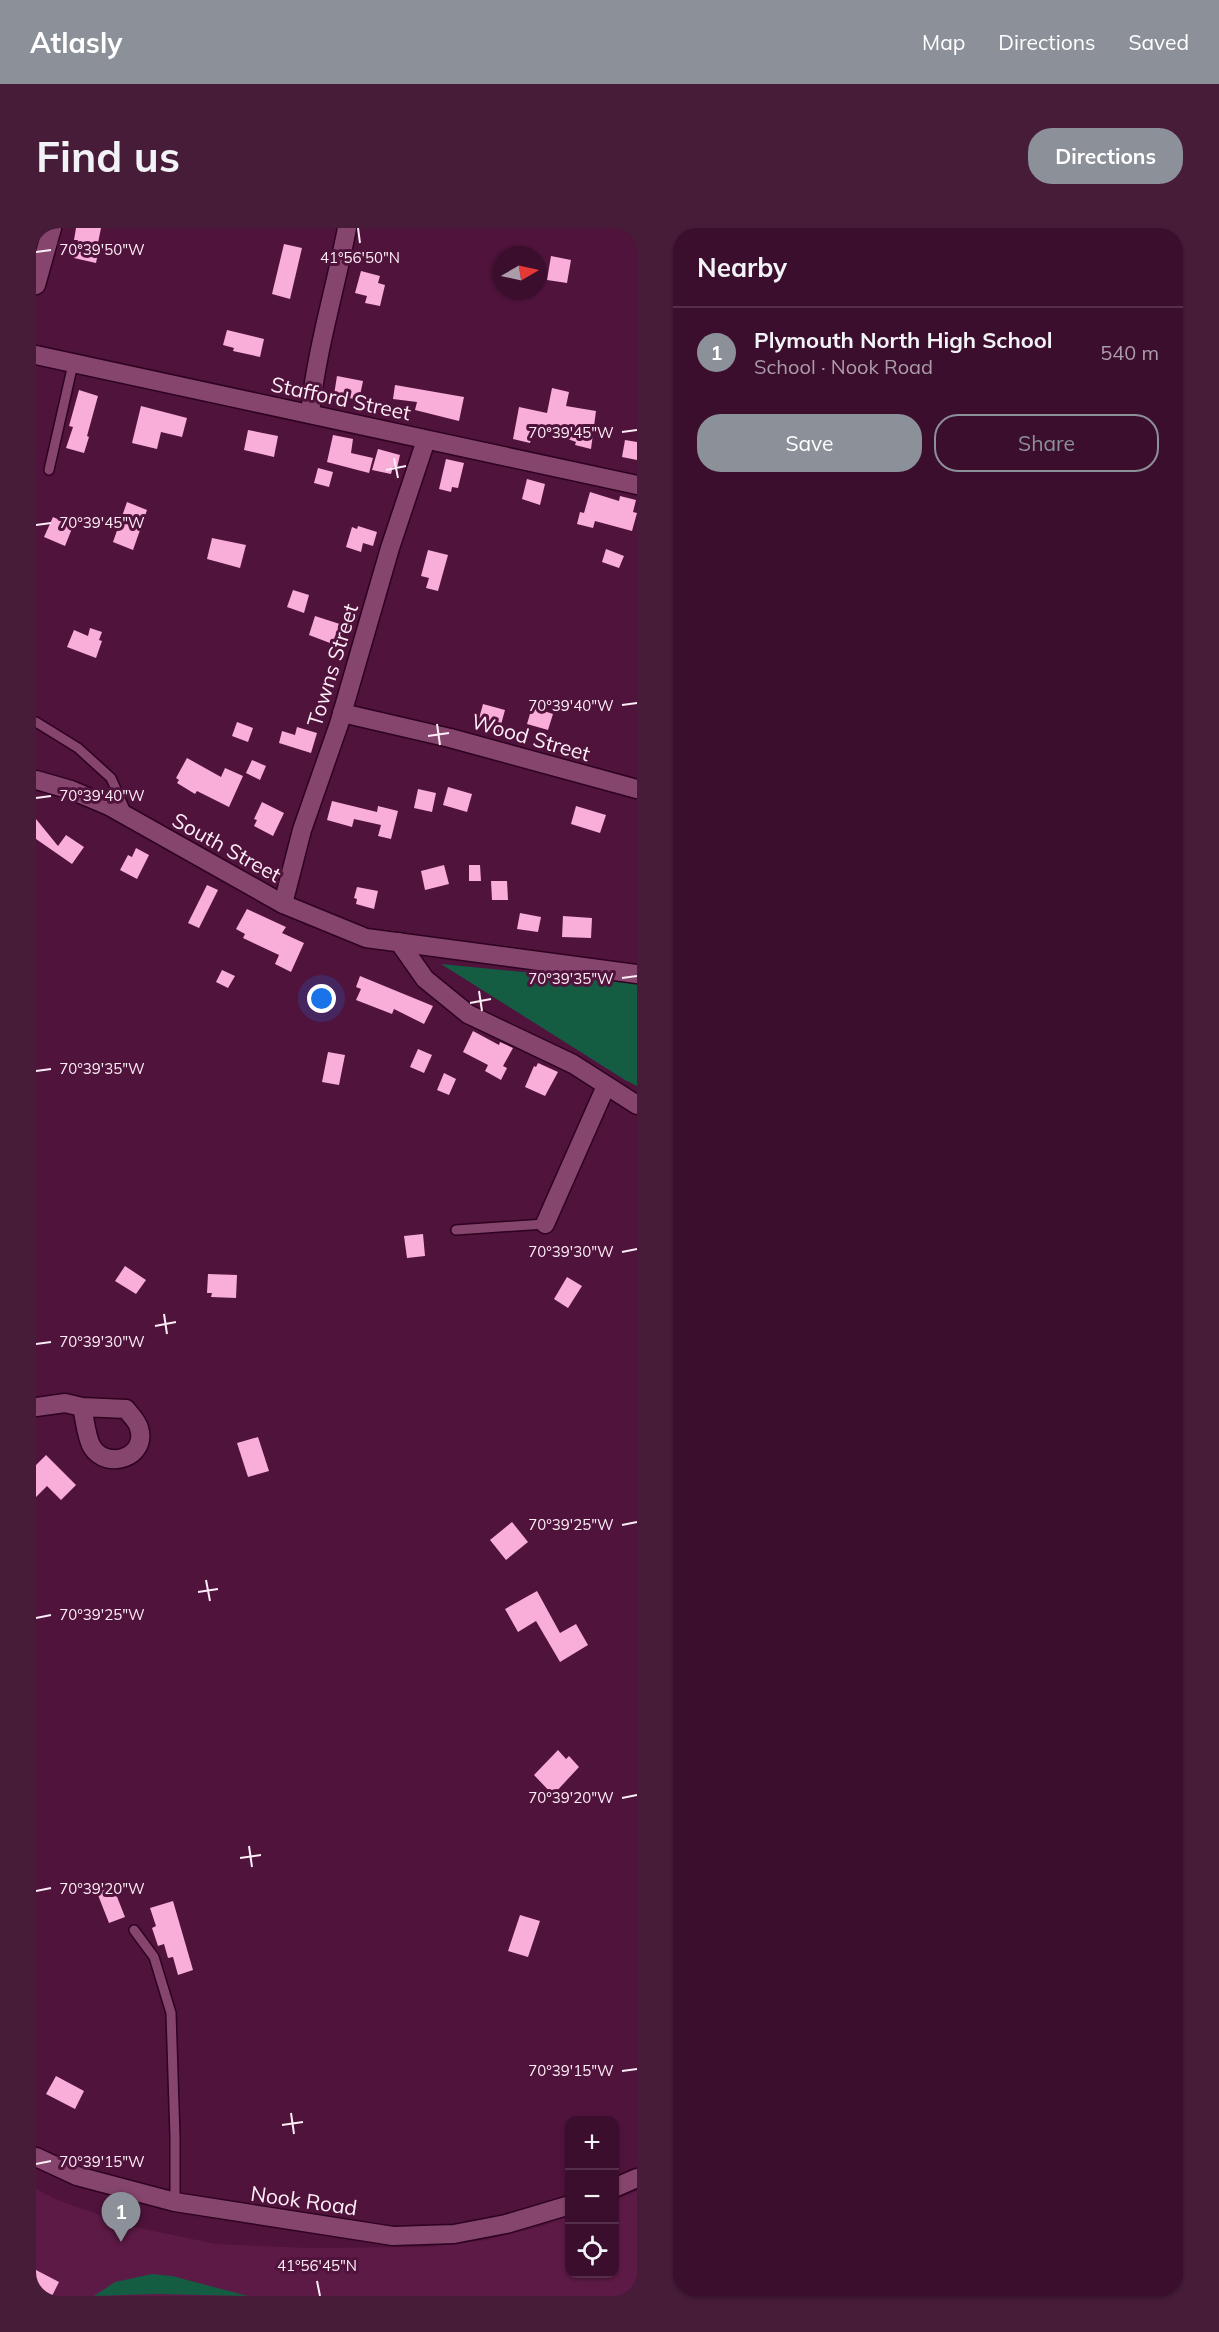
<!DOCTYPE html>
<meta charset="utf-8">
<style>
body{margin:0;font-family:Mulish,sans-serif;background:#471c39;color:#f1f3f6}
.controls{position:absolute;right:18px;bottom:18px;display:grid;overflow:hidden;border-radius:12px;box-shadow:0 2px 4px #0004}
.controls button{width:54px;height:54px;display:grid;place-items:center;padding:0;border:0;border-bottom:2px solid #552e49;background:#3c0e2d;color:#f1f3f6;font:30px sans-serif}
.compass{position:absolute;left:457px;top:18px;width:54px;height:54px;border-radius:50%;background:#3c0e2d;box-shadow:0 2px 4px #0004;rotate:81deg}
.you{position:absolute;left:286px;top:771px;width:21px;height:21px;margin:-15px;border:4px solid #fff;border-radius:50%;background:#1a73e8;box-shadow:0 0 0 9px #1a73e833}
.badge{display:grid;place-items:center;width:39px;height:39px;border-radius:50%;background:#8c9099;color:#fff;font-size:20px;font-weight:700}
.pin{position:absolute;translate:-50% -50px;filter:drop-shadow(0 2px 3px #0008)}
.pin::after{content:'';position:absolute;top:32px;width:21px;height:18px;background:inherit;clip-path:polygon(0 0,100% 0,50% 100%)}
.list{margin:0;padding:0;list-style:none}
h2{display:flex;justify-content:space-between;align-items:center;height:78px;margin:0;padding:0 24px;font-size:26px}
h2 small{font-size:20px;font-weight:400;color:#ac9caa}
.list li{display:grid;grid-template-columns:39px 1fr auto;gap:18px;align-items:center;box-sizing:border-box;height:90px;padding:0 24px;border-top:2px solid #552e49}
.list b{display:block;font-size:22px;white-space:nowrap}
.list p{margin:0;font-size:20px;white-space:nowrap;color:#ac9caa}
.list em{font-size:20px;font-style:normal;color:#ac9caa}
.actions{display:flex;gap:12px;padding:18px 24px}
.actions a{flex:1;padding:14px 0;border:2px solid #8c9099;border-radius:24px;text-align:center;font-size:21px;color:#8c9099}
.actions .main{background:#8c9099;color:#fff}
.icon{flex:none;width:33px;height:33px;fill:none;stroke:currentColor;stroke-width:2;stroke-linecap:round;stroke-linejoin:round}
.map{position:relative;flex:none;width:601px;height:2068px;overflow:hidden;border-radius:24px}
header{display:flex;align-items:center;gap:36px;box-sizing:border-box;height:84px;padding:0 30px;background:#8c9099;color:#fff}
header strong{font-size:28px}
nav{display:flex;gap:33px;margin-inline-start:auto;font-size:21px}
.intro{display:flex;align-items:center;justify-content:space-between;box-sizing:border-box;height:144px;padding:0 36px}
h1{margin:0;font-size:42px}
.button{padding:15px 27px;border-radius:24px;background:#8c9099;color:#fff;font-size:21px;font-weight:700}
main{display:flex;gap:36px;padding:0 36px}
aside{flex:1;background:#3c0e2d;border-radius:24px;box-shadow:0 2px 4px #0004}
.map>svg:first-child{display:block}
.built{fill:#5e1a47}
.green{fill:#145c42}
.building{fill:#f8aed9}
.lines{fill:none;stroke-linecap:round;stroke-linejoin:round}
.service-casing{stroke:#2e0220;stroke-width:12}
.minor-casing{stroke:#2e0220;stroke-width:21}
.tertiary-casing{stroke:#2e0220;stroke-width:21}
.service{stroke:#86456d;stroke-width:9}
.minor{stroke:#86456d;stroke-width:18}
.tertiary{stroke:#86456d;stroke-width:18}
.ticks{fill:none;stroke:#fdedf6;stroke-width:2}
.labels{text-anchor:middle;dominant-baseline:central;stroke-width:6;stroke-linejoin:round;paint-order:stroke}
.street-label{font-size:21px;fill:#fdedf6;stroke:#50133c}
.ticks-label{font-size:15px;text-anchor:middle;fill:#fdedf6;stroke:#50133c;stroke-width:6;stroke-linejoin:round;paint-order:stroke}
</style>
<header>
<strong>Atlasly</strong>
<nav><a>Map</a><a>Directions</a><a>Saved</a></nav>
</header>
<div class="intro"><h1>Find us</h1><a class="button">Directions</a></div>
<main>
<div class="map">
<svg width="601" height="2068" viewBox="0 0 601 2068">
<rect width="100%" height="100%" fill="#50133c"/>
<path class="built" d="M0,1961L21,1972L98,1999L180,2016L271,2020L393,2019L450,2012L503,1999L533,1988L534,2046H578L579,1972L601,1963V2068H0Z"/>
<g class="green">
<path d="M405,736L601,755V858L589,852Z"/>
<path d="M116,2046L136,2048L212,2068L121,2066L58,2068L79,2054Z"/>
</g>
<g class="building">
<path d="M40,0H65L62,15L64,16L60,35L38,30L42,12H38Z"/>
<path d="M248,16L266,20L254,71L236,66Z"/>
<path d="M515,28L535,32L531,55L511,52Z"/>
<path d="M325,43L344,48L342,55L349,57L344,78L329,75L331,68L319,65Z"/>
<path d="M191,102L228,111L224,129L197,123L198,120L187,117Z"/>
<path d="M301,148L327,153L323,172L298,167Z"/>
<path d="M359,157L428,169L423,193L379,182L381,174L357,171Z"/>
<path d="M516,160L533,164L530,178L560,183L555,221L539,217L540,214L502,200L500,207H496L494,215L477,211L483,179L511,185Z"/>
<path d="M43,162L62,168L51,208L53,209L48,225L30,220L37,199L33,198Z"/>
<path d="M105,178L151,190L146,209L125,204L121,221L96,215Z"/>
<path d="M212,202L242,208L238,229L208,222Z"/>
<path d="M297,207L317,211L315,225L337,230L333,245L291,234Z"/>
<path d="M589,212L601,214V232L586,229Z"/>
<path d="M342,221L364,227L361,240L357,239L355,246L336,242Z"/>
<path d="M410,231L428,235L422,260L416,259L415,264L403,261Z"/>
<path d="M282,240L297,244L293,259L278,255Z"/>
<path d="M491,251L509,256L504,277L486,271Z"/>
<path d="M554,264L583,273L584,268L600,272L597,284L601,285L596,303L559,293L557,300L541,296L544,284L548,285Z"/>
<path d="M91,274L111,282L97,322L77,314Z"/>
<path d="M17,289L37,298L29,318L8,309Z"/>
<path d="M322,298L341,304L337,318L327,315L325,324L310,319L316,299L321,301Z"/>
<path d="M176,310L210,317L204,340L171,331Z"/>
<path d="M570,321L588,328L583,340L566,334Z"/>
<path d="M392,322L412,327L402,363L390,360L393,350L385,348Z"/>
<path d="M257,362L273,367L268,385L251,379Z"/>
<path d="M279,388L313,399L307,420L273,407Z"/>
<path d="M54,400L66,404L63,412L66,413L60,430L31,419L38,402L52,408Z"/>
<path d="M447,476L469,482L463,504L441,498Z"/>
<path d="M496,479L517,486L512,502L491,496Z"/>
<path d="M201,494L217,500L212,514L196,508Z"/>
<path d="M261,499L281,505L275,525L243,515L246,503L259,507Z"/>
<path d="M151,530L185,549L189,540L207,548L193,579L161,563L159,566L141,555L143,552L140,550Z"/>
<path d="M216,532L230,538L224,552L210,545Z"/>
<path d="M412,559L436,566L431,584L407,577Z"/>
<path d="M382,561L400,565L396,584L378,580Z"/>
<path d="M296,573L341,584L342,578L362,583L355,611L342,608L345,597L318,591L316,599L291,592Z"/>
<path d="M226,574L248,585L237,608L218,598L221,592L218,591Z"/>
<path d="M540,578L570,587L564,605L535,596Z"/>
<path d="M0,591L22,618L30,607L48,619L36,636L0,611Z"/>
<path d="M100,620L113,627L101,651L84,642L92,627L96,629Z"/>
<path d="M408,637L413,656L389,662L385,643Z"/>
<path d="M433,637H444L445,653H433Z"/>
<path d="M455,653H471L472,672H456Z"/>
<path d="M171,657L182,662L163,700L152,695Z"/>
<path d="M321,659L342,663L338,681L320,676L321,671L318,670Z"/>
<path d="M211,681L250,699L246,705L268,715L255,744L239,736L243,727L207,710L209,706L200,701Z"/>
<path d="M484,685L505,689L502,704L481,701Z"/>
<path d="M527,688L556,690L555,710L526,709Z"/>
<path d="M186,742L199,748L192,760L180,754Z"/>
<path d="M324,748L397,778L388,796L358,781L356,786L320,772L325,761L320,759Z"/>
<path d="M437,803L463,817L464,814L477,820L467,838L471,840L465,852L449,843L452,837L427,824Z"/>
<path d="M382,821L396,827L388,845L374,839Z"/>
<path d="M292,824L309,827L303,857L286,854Z"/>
<path d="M502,835L522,844L509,868L489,859L498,838L500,839Z"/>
<path d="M408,845L420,851L413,867L401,862Z"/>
<path d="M387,1006L389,1028L371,1030L368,1008Z"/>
<path d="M89,1038L110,1052L100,1066L79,1053Z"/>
<path d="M172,1046L201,1047L200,1070L175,1069L176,1065H171Z"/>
<path d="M531,1049L546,1058L532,1080L518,1071Z"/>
<path d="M222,1209L233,1243L212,1249L201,1215Z"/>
<path d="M10,1227L40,1257L25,1272L11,1258L0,1269V1237Z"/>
<path d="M476,1294L492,1314L470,1332L454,1312Z"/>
<path d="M501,1363L524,1405L540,1396L552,1417L524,1434L500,1393L482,1404L469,1381Z"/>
<path d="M522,1522L530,1531L533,1528L543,1539L517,1567L498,1547Z"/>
<path d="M76,1656L89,1689L73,1695L60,1662Z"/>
<path d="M137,1673L157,1742L142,1747L137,1729L132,1730L128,1716L122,1718L116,1700L120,1698L114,1680Z"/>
<path d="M484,1687L504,1693L492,1729L472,1723Z"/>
<path d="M20,1848L48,1863L39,1881L10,1866Z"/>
<path d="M0,2042L23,2054L16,2068H0Z"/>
</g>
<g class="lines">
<defs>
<g id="service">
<path d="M13,242L37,136"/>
<path d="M0,494L42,520L75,550L90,584"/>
<path d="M420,1002L509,996"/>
<path d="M98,1702L118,1729L135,1785L139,1909V1974"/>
</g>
<g id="minor">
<path d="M0,57L16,0"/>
<path d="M0,127L601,257"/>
<path d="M274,186C280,123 299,63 311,0"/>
<path d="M306,485L414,510L601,561"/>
<path d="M247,676L266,602L303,496L354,320L390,212"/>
<path d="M363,714L389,751L432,786L537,836L601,877"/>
<path d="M509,996L570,858"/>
<path d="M0,1179L29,1175L46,1179L90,1181C94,1186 102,1194 103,1200C112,1229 71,1243 56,1219C50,1209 49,1191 46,1179"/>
</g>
<g id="tertiary">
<path d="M0,552L35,562L73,578L247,676L330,710L601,746"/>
<path d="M0,1929L41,1948L139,1974L357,2008L418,2006L470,1996L534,1977"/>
<path d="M578,1960L601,1950"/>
</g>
</defs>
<use href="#service" class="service-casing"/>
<use href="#minor" class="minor-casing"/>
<use href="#tertiary" class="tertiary-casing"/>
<use href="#service" class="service"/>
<use href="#minor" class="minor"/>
<use href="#tertiary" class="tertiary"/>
</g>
<path class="ticks" d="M322,0L324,15M0,24L15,22M586,204L601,202M358,230L362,250M350,242L370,238M0,297L15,295M586,477L601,475M401,496L404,517M392,508L413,505M0,570L15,568M586,750L601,748M443,763L446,783M434,775L455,771M0,843L15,841M586,1024L601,1021M128,1086L131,1106M119,1098L140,1094M0,1116L15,1114M586,1297L601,1294M170,1352L174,1373M162,1364L182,1361M0,1390L15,1387M586,1570L601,1567M213,1618L216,1639M204,1630L225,1627M0,1663L15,1660M586,1843L601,1841M255,1885L258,1906M246,1897L267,1894M0,1936L15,1933M281,2053L284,2068"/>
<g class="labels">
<g class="street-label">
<text transform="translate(305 170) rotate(12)">Stafford Street</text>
<text transform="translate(296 437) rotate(-73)">Towns Street</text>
<text transform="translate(495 509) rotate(16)">Wood Street</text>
<text transform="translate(191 619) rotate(29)">South Street</text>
<text transform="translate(268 1972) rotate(8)">Nook Road</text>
</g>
</g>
<g class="ticks-label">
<text x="66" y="27">70°39'50"W</text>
<text x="324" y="35">41°56'50"N</text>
<text x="535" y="210">70°39'45"W</text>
<text x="66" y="300">70°39'45"W</text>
<text x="535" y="483">70°39'40"W</text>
<text x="66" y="573">70°39'40"W</text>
<text x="535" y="756">70°39'35"W</text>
<text x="66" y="846">70°39'35"W</text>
<text x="535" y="1029">70°39'30"W</text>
<text x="66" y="1119">70°39'30"W</text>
<text x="535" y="1302">70°39'25"W</text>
<text x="66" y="1392">70°39'25"W</text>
<text x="535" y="1575">70°39'20"W</text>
<text x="66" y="1666">70°39'20"W</text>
<text x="535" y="1848">70°39'15"W</text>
<text x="66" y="1939">70°39'15"W</text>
<text x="281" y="2043">41°56'45"N</text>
</g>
</svg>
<div class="controls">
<button>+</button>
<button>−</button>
<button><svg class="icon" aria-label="locate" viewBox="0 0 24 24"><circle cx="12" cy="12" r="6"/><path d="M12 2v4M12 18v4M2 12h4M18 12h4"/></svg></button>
</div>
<svg class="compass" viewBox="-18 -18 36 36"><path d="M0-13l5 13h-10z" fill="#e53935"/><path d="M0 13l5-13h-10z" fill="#ac9caa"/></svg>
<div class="you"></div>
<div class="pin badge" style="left:85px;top:2014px">1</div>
</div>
<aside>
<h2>Nearby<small></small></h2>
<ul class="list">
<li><span class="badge">1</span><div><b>Plymouth North High School</b><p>School · Nook Road</p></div><em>540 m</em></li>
</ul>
<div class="actions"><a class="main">Save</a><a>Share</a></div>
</aside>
</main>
